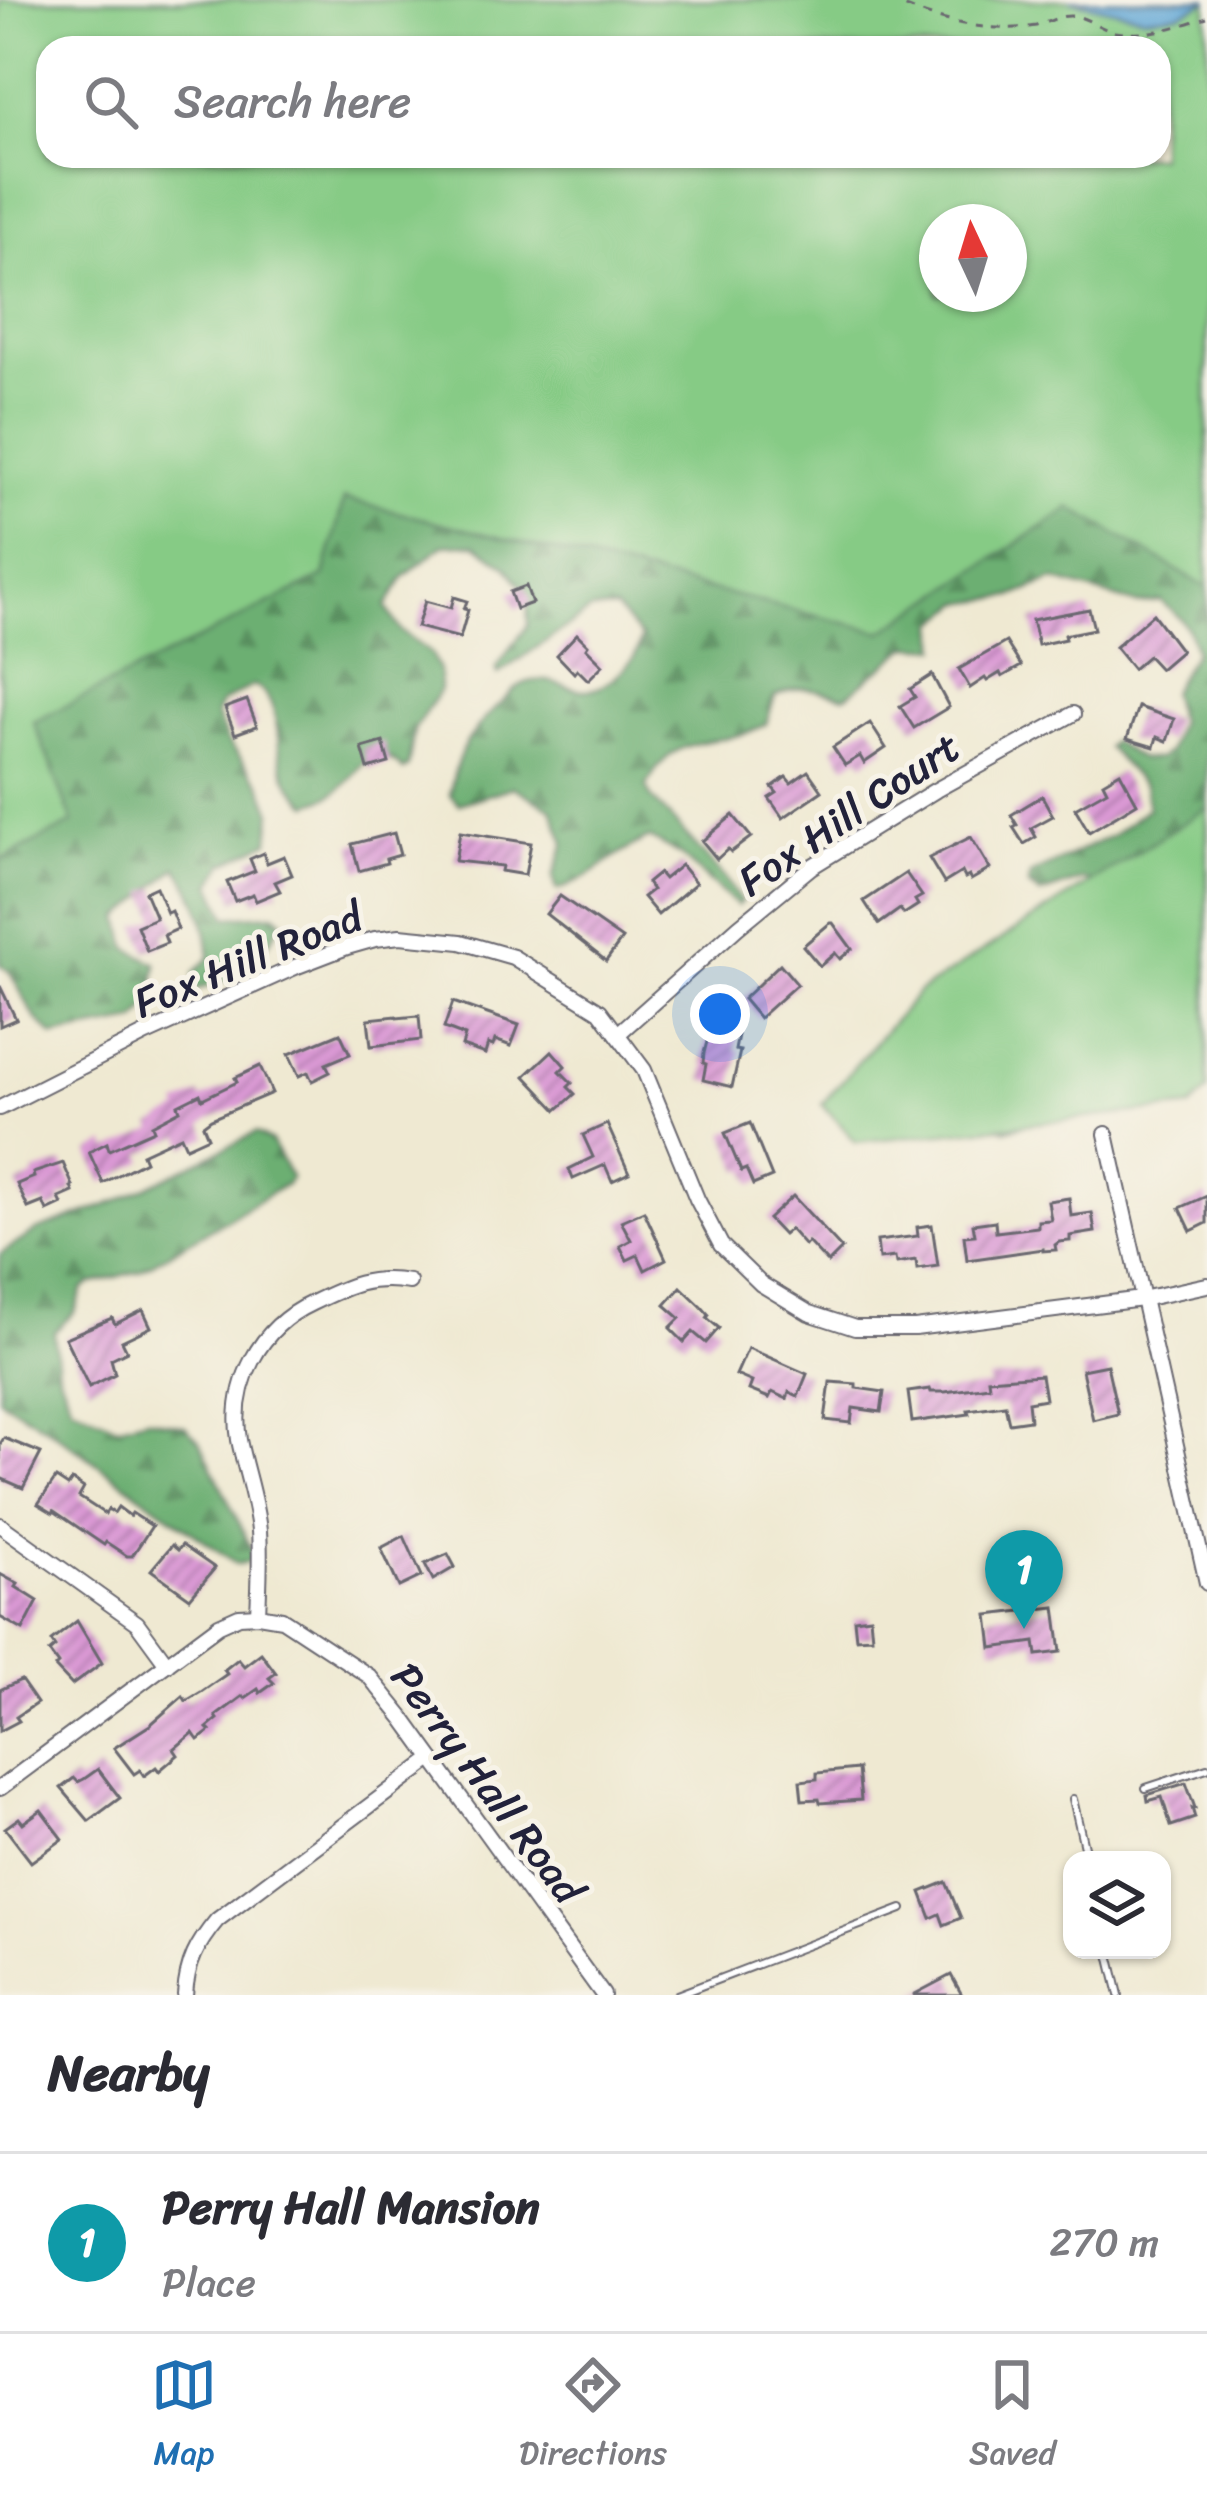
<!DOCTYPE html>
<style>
body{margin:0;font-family:Sriracha,sans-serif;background:#f7f7f7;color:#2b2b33}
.controls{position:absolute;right:36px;bottom:36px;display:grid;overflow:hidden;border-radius:24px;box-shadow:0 3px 9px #0004}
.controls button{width:108px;height:108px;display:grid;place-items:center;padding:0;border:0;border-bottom:3px solid #e1e1e2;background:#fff;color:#2b2b33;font:60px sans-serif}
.compass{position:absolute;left:919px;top:204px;width:108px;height:108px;border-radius:50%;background:#fff;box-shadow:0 3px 9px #0004;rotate:356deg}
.you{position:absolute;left:720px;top:1014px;width:42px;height:42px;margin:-30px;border:9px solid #fff;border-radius:50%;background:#1a73e8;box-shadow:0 0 0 18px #1a73e833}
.badge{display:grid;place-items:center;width:78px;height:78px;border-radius:50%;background:#1f6fb2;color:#fff;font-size:39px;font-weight:700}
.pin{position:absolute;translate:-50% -99px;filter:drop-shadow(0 3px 6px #0008)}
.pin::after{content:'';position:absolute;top:63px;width:42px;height:36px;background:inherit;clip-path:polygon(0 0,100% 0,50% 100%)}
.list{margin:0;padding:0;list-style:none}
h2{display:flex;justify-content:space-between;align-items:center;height:156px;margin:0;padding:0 48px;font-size:51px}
h2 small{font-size:39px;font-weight:400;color:#7c7c81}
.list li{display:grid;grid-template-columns:78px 1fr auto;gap:36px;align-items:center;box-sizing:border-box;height:180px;padding:0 48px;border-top:3px solid #e1e1e2}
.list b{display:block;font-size:45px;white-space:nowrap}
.list p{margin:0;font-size:39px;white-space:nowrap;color:#7c7c81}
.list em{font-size:39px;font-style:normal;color:#7c7c81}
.icon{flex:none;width:66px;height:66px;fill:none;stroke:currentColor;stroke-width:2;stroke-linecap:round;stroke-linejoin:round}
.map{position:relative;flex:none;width:1207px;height:1995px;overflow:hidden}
.search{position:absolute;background:#fff;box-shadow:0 3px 9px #0004;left:36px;right:36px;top:36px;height:132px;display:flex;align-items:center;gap:30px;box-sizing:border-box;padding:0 42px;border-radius:36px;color:#7c7c81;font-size:45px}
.sheet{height:336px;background:#fff}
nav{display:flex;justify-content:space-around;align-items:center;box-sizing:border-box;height:168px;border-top:3px solid #e1e1e2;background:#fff;font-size:33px;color:#7c7c81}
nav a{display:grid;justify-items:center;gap:6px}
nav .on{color:#1f6fb2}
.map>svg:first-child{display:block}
.forest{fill:url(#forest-firs);stroke:#476856;stroke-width:3;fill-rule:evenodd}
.park{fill:#86cb85;stroke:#547660;stroke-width:3;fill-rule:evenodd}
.water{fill:#5ea6d5;stroke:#406488;stroke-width:3}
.building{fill:url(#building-hatch)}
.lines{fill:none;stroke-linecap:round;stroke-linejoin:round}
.service-casing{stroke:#6a6870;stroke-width:10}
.minor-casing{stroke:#6a6870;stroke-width:18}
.path{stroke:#6a6870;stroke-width:3;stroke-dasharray:9 9;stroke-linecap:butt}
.service{stroke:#fff;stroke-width:6}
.minor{stroke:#fff;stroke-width:14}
.labels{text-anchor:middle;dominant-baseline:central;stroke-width:10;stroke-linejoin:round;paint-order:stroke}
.street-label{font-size:42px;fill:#22223b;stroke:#f7f3e8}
</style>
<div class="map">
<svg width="1207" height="1995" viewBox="0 0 1207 1995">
<defs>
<pattern id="forest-firs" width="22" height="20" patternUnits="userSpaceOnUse" patternTransform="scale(3)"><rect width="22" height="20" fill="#6caf72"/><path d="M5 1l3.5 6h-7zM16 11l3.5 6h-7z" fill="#588e5f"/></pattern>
<pattern id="building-hatch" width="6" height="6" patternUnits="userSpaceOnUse" patternTransform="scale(3)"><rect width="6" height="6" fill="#da99d4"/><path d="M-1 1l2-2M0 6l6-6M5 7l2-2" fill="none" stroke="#b07cad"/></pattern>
</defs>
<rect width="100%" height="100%" fill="#f7f3e8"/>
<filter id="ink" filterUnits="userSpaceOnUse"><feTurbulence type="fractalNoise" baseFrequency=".00833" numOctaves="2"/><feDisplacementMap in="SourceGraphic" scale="24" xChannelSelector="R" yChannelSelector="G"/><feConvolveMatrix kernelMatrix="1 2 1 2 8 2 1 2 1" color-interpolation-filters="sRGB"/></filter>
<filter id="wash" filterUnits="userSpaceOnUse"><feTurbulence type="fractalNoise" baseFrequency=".004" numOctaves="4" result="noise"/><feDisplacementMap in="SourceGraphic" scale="48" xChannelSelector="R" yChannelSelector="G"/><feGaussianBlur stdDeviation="2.7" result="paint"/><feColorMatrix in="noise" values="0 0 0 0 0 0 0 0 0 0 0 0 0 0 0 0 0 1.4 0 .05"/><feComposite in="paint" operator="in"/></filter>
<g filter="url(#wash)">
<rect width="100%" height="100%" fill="#efe9d2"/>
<g class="forest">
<path d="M0,0H992L1207,22V1072L1006,1130L996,1124L1094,882L1082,880L1040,894L1028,885L1030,875L1113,835L1148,808L1144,786L1107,747L1112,741L1140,759H1159L1168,752L1178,721L1170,692L1195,651C1190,626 1180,616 1160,601L1137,604L1054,580L1014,596L961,603L936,624L939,648L909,646L845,697C816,690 802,682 775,696L766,724C719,752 676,725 646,787L651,797L725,878L741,902L737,906L681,856L650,838C616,851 592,880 557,890L553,877L565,843L552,809L513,787L459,804L450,795C457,747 471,732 505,699C512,692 518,685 528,682C560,672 580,710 617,675C632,661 637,658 641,637L616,609L592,610L498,674L496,668L528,625L527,593L506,566L475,544L443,545L404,577L386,607L401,631L432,654L439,670L440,690L414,730L408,767L403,770C370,734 361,773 336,792C329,798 318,801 309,804C296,793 286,782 282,765C275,736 282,702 254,685L221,703L216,714L227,741L261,784L272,812L269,841L224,864L212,884L227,917L274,914L282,919C278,927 274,938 267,945C251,964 217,991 192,988L194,973L210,957C207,923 198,895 177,867L121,918L128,948L157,964L151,1002L137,1021L54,1036L36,1019L9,971L0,965ZM48,48H1159V156H48ZM937,222H1009V294H937Z"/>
<path d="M256,1133L271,1142L291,1177L286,1184L139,1271L90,1284L83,1289L75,1312L54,1332L58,1373L71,1405L117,1426L147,1418L185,1426L200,1442L252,1550L251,1562L237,1564L53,1432L0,1399V1254L36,1231L118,1201Z"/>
</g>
<g class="park">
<path d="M0,0H1207V588L1071,508L882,632L344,499L324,576L34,722L73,823L0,860ZM48,48H1159V156H48ZM937,222H1009V294H937Z"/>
<path d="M1207,808V1091L1191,1107L856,1142L822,1104L919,992Z"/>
</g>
<path class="water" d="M1069,0H1207V1L1180,14L1145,17Z"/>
<g id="blocks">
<g class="building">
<path d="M526,586L532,603L516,609L510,592Z"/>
<path d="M454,597L467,601L464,609L468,610L460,638L417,627L425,601L451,608Z"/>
<path d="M1089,609L1094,629L1064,635L1065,639L1038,645L1032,620Z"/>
<path d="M1153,614L1181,651L1160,669L1148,656L1133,669L1115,647Z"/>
<path d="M577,634L588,645L586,648L603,665L588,680L577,669L574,673L557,655Z"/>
<path d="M1006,642L1021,666L1002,677L1000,673L987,681L985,678L970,688L959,669Z"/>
<path d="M932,675L949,707L914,728L900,706L915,697L910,689Z"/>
<path d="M247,700L257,726L235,734L225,708Z"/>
<path d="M1138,707L1174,719L1167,741L1157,737L1154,747L1127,739Z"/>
<path d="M870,723L886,748L864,763L860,756L845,765L833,747Z"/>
<path d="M383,742L389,763L368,769L362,748Z"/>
<path d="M808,771L822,791L783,818L769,798L777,793L772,787L786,777L791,783Z"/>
<path d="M1120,772L1137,803L1089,832L1075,808L1107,790L1103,782Z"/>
<path d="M1042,796L1053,816L1031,828L1036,837L1024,844L1013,827L1017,825L1011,815Z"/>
<path d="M733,815L751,837L731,852L728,849L717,859L702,841Z"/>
<path d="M460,832L531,843L525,875L501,871L502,866L455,861Z"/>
<path d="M394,833L400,855L386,859L387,863L359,871L352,844Z"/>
<path d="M971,837L990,869L971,880L969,876L965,878L962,872L944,883L929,858Z"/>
<path d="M263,853L267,863L284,856L292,875L275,882L280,891L256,901L253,894L235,901L227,882L255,871L250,859Z"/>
<path d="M681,865L696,883L658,915L643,897L652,890L647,883L659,873L664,879Z"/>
<path d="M906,873L922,896L915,900L918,905L904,914L900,909L879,924L864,901Z"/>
<path d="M156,887L167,913L171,911L178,929L164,935L167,943L147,951L137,926L156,918L145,892Z"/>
<path d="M560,896L622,939L606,961L546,914Z"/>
<path d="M830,923H833L852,949L840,959L835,953L820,966L803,946Z"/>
<path d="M780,964L797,984L759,1018L743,999Z"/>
<path d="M0,986L16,1019L0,1026Z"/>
<path d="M453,1002L519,1025L511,1046L495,1040L493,1046L488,1044L485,1054L462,1046L465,1036L444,1028Z"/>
<path d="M396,1016L397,1018L419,1016L421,1040L371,1046L368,1019Z"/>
<path d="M710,1030L738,1035L735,1050L740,1051L732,1087L703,1080L706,1064L703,1063L704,1053Z"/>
<path d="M340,1033L350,1054L326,1064L330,1072L312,1081L308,1072L299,1076L289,1054Z"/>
<path d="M552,1051L565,1066L560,1071L572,1083L568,1087L575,1094L557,1110L525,1076Z"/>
<path d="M260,1066L272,1093L211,1119L203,1125L208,1137L186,1147L181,1136L142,1154L145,1161L103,1183L89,1152L107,1143L109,1150L154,1130L152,1125L180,1110L178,1105L200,1094L202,1099L237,1082L235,1078Z"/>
<path d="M750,1123L772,1177L753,1185L746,1169L741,1171L725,1133Z"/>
<path d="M607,1124L629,1173L612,1181L605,1165L573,1179L569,1169L593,1157L583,1135Z"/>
<path d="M63,1163L73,1186L71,1187L73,1192L59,1198L62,1204L47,1211L43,1202L28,1208L17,1184L34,1177L33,1173Z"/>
<path d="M793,1196L842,1249L828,1263L808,1242L805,1246L790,1229L783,1235L768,1219Z"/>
<path d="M1207,1196V1223L1191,1231L1180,1208Z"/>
<path d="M1069,1198L1071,1216L1092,1213L1095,1232L1070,1236V1241L1059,1242L1055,1245L1056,1250L1043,1251V1249L967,1260L964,1236L975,1235L973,1224L995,1221L996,1232L1038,1227V1221L1051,1220L1048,1201Z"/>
<path d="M644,1211L666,1259L645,1270L638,1255L627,1260L620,1246L631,1240L621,1221Z"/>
<path d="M932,1225L938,1266L917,1269L916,1260L896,1263L895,1257L879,1259L877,1241L918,1236L917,1227Z"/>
<path d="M681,1287L701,1306L709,1315L707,1318L719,1328L706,1343L693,1332L684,1342L670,1328L680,1318L665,1305Z"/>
<path d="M143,1310L151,1327L122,1341L127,1351L111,1359L115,1374L89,1387L65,1338L112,1318L115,1324Z"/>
<path d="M748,1348L807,1374L798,1396L789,1392L787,1399L772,1392L769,1398L749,1390L752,1382L736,1375Z"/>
<path d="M1107,1365L1118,1414L1093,1420L1082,1370Z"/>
<path d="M1041,1375L1045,1399L1028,1402L1030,1420L1009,1423L1005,1405L968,1410L969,1414L912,1422L908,1392L930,1389L931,1392H945L989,1386L988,1379Z"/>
<path d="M830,1382L856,1384V1388L884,1392L881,1412L853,1408L851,1423L825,1420Z"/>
<path d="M4,1438L41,1453L23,1488L0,1478V1444Z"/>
<path d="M56,1478L68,1486L72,1480L84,1488L79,1497L105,1514L108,1509L114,1513L118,1507L130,1516L132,1513L152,1526L132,1556H127L106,1542L104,1545L54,1511L53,1513L38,1504Z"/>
<path d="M404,1536L422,1576L399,1587L381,1548Z"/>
<path d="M172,1545L178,1550L182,1545L215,1568L190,1598L151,1570Z"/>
<path d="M448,1554L455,1567L433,1580L425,1564Z"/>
<path d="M0,1574L18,1584L16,1587L38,1601L23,1630L0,1617Z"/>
<path d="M1055,1607L1061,1652L1037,1655L1035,1642L992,1648L988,1615Z"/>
<path d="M870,1617L872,1637L856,1638L854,1619Z"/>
<path d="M77,1621L102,1663L72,1685L55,1667L58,1664L49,1652L55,1647L51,1641Z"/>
<path d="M261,1653L276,1673L269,1678L274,1683L260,1693L258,1689L245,1698L243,1696L216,1716L218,1719L207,1728L210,1731L198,1740L193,1733L174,1749L178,1755L159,1771L156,1767L144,1776L140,1770L134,1774L114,1748L150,1725L183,1696L186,1701L201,1692L227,1674L224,1670L238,1659L244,1666Z"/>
<path d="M21,1680L37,1703L16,1717L19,1721L0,1731V1690Z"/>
<path d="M98,1769L120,1798L89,1821L61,1788L74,1778L78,1782L84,1779Z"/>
<path d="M858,1769L861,1800L820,1803L819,1799L802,1800L800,1781L817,1779V1773Z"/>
<path d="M1186,1783L1195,1808H1192L1195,1818L1171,1826L1162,1797L1148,1801L1147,1795Z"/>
<path d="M41,1810L63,1839L31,1862L5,1828L19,1818L23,1823Z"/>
<path d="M946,1882L961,1918L944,1925L940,1914L931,1918L921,1892Z"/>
<path d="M951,1975L962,1995H913Z"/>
</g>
</g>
</g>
<g filter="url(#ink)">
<use href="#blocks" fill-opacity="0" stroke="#6a6870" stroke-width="3"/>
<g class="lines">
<defs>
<g id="service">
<path d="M1146,1788L1207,1768"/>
<path d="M1073,1799L1087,1860"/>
<path d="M1108,1950L1119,1995"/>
<path d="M677,1995L902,1909"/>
</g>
<g id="minor">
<path d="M619,1033L738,927L811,867L936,790L1073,714"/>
<path d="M0,1108L146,1034L295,967L347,947L375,939L400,936L461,942L513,957L600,1011L644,1070L697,1199L721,1245L761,1284L809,1313L855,1328H915L1142,1299L1207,1285"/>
<path d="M1106,1134L1207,1583"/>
<path d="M0,1525L137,1623L167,1664"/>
<path d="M258,1615C259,1587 261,1558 259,1531C256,1500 245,1470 239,1440C230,1383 260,1327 312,1303C347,1286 370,1275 409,1282"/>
<path d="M0,1788L219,1625L239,1616L258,1615L282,1619L369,1676L403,1718L603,1995"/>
<path d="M185,1995C187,1963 197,1944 217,1920L432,1759"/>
</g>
</defs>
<use href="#service" class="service-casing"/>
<use href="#minor" class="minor-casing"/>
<path class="path" d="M889,0C934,20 986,34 1036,26C1047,23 1059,15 1072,16C1086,16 1100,29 1115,32C1147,37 1177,27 1207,17"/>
<use href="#service" class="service"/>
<use href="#minor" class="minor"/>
</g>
</g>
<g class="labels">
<g class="street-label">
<text transform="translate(849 814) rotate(-34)">Fox Hill Court</text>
<text transform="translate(248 960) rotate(-22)">Fox Hill Road</text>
<text transform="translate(487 1783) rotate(53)">Perry Hall Road</text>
</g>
</g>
</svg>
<div class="controls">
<button><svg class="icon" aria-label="layers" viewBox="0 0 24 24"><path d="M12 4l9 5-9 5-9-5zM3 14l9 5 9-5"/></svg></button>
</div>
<svg class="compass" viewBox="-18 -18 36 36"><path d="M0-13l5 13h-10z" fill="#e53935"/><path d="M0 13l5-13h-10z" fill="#7c7c81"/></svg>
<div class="you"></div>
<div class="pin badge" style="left:1024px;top:1629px;background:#0f9aa8">1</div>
<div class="search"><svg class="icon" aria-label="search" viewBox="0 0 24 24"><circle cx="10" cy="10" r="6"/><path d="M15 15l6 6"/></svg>Search here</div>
</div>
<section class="sheet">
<h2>Nearby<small></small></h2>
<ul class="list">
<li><span class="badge" style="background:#0f9aa8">1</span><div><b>Perry Hall Mansion</b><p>Place</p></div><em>270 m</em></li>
</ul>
</section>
<nav>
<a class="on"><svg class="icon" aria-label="map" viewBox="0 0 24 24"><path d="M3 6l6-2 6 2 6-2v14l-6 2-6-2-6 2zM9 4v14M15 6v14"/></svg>Map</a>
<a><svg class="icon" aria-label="directions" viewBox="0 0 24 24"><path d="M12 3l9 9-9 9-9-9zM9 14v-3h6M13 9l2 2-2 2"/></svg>Directions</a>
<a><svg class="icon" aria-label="saved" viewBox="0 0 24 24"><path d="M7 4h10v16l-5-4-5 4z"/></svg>Saved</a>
</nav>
